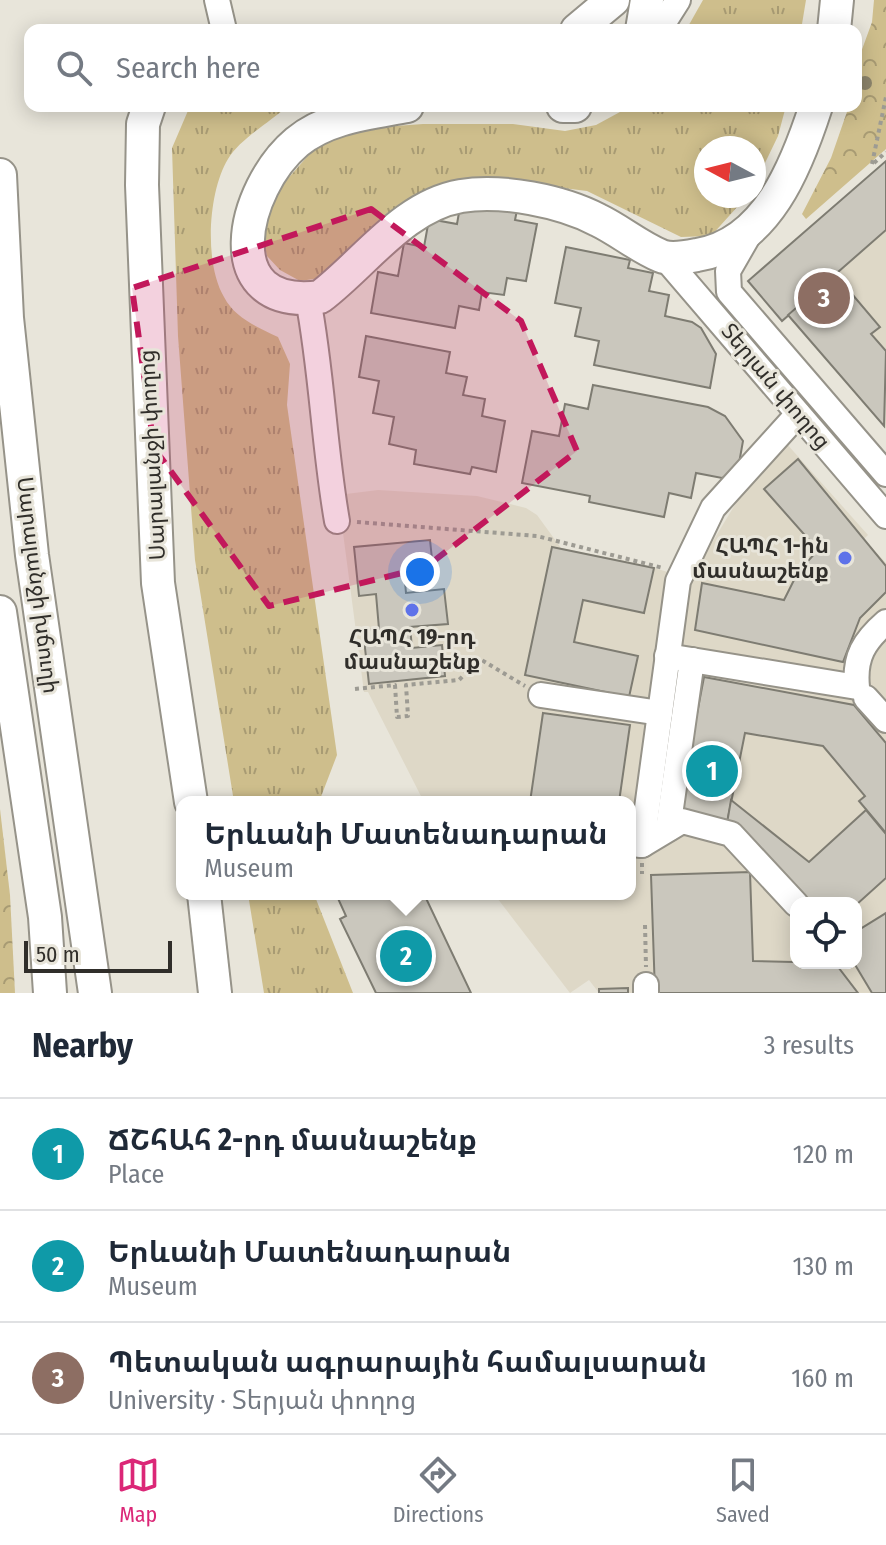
<!DOCTYPE html>
<meta charset="utf-8">
<style>
body{margin:0;font-family:"Fira Sans Condensed","Noto Sans Armenian",sans-serif;background:#f6f6f7;color:#1f2937}
.controls{position:absolute;right:24px;bottom:24px;display:grid;overflow:hidden;border-radius:16px;box-shadow:0 4px 20px #0003}
.controls button{width:72px;height:72px;display:grid;place-items:center;padding:0;border:0;border-bottom:2px solid #e0e1e3;background:#fff;color:#1f2937;font:40px sans-serif}
.compass{position:absolute;left:694px;top:136px;width:72px;height:72px;border-radius:50%;background:#fff;box-shadow:0 4px 20px #0003;rotate:277deg}
.scale{position:absolute;left:24px;bottom:20px;width:148px;box-sizing:border-box;padding-left:8px;border:4px solid #302e2a;border-top:0;font-size:22px;line-height:28px;white-space:nowrap;color:#302e2a;-webkit-text-stroke:6px #e8e5da;paint-order:stroke}
.you{position:absolute;left:420px;top:572px;width:28px;height:28px;margin:-20px;border:6px solid #fff;border-radius:50%;background:#1a73e8;box-shadow:0 0 0 12px #1a73e833}
.badge{display:grid;place-items:center;width:52px;height:52px;border-radius:50%;background:#db2777;color:#fff;font-size:26px;font-weight:700}
.pin{position:absolute;translate:-50% -50%;border:4px solid #fff;box-shadow:0 2px 8px #0006}
.popup{position:absolute;left:176px;top:796px;width:460px;height:104px;box-sizing:border-box;display:grid;place-content:center;border-radius:16px;background:#fff;filter:drop-shadow(0 2px 6px #0005);font-size:26px;white-space:nowrap;color:#747a83}
.popup b{font-size:30px;color:#1f2937}
.popup::after{content:'';position:absolute;left:50%;top:100%;margin-left:-16px;border:16px solid transparent;border-top-color:#fff}
.list{margin:0;padding:0;list-style:none}
h2{display:flex;justify-content:space-between;align-items:center;height:104px;margin:0;padding:0 32px;font-size:34px}
h2 small{font-size:26px;font-weight:400;color:#747a83}
.list li{display:grid;grid-template-columns:52px 1fr auto;gap:24px;align-items:center;box-sizing:border-box;height:112px;padding:0 32px;border-top:2px solid #e0e1e3}
.list b{display:block;font-size:30px;white-space:nowrap}
.list p{margin:0;font-size:26px;white-space:nowrap;color:#747a83}
.list em{font-size:26px;font-style:normal;color:#747a83}
.icon{flex:none;width:44px;height:44px;fill:none;stroke:currentColor;stroke-width:2;stroke-linecap:round;stroke-linejoin:round}
.map{position:relative;flex:none;width:886px;height:993px;overflow:hidden}
.search{position:absolute;background:#fff;box-shadow:0 4px 20px #0003;left:24px;right:24px;top:24px;height:88px;display:flex;align-items:center;gap:20px;box-sizing:border-box;padding:0 28px;border-radius:16px;color:#747a83;font-size:30px}
.sheet{height:440px;background:#fff}
nav{display:flex;justify-content:space-around;align-items:center;box-sizing:border-box;height:112px;border-top:2px solid #e0e1e3;background:#fff;font-size:22px;color:#747a83}
nav a{display:grid;justify-items:center;gap:4px}
nav .on{color:#db2777}
.map>svg:first-child{display:block}
.built{fill:#ded8c7;fill-rule:evenodd}
.grass{fill:url(#grass-tufts)}
.park{fill:url(#park-crowns)}
.building{fill:#cac7bd;stroke:#7e7c72;stroke-width:2}
.lines{fill:none;stroke-linecap:round;stroke-linejoin:round}
.minor-casing{stroke:#969389;stroke-width:28}
.major-casing{stroke:#969389;stroke-width:36}
.path{stroke:#9d9b93;stroke-width:4;stroke-dasharray:4 4;stroke-linecap:butt}
.minor{stroke:#fff;stroke-width:24}
.major{stroke:#fff;stroke-width:32}
.tree{fill:#8c846b}
.marked{fill:#c2185b;fill-opacity:0.2;stroke:#c2185b;stroke-width:6;stroke-dasharray:16 10;stroke-linejoin:round}
.poi-dot{fill:#5e72e9;stroke:#e8e5da;stroke-width:3}
.labels{text-anchor:middle;dominant-baseline:central;stroke-width:6;stroke-linejoin:round;paint-order:stroke}
.street-label{font-size:22px;fill:#302e2a;stroke:#e8e5da}
.poi-label{font-size:22px;font-weight:bold;fill:#302e2a;stroke:#e8e5da;text-anchor:end}
</style>
<div class="map">
<svg width="886" height="993" viewBox="0 0 886 993">
<defs>
<pattern id="grass-tufts" width="24" height="20" patternUnits="userSpaceOnUse" patternTransform="scale(2)"><rect width="24" height="20" fill="#cebe8c"/><path d="M3 7l-1-3M5 7V3M7 7l1-3M15 17l-1-3M17 17v-4M19 17l1-3" fill="none" stroke="#a89b73"/></pattern>
<pattern id="park-crowns" width="20" height="18" patternUnits="userSpaceOnUse" patternTransform="scale(2)"><rect width="20" height="18" fill="#cebe8c"/><path d="M2 6a3 3 0 1 1 6 0M12 15a3 3 0 1 1 6 0" fill="none" stroke="#a89b73"/></pattern>
</defs>
<rect width="100%" height="100%" fill="#e8e5da"/>
<g class="built">
<path d="M886,161V429L788,316L782,321L748,281Z"/>
<path d="M786,443L868,535L864,539L886,563V993H599L589,980L570,993L494,894H630V802H424L368,692H364L338,495L378,490L477,496L526,508L537,515L561,548L645,565L690,579L753,475ZM796,903H856V963H796Z"/>
</g>
<g class="grass">
<path d="M703,0H806L801,30H686Z"/>
<path d="M190,106H288C270,122 240,139 228,159C208,192 204,263 224,297C235,318 257,327 278,337L290,364L287,405L337,755L319,802H234L195,560L178,336L172,148Z"/>
<path d="M631,106H786L778,136L754,186V148H706V196H747L711,236L681,237L587,191L497,180L391,215L365,235L327,277L300,281L280,270L267,256L262,234L277,191L320,142L382,127L423,124H513L565,131L596,125Z"/>
<path d="M248,894H314L353,993H264Z"/>
</g>
<g class="park">
<path d="M874,0H886V149L806,219L802,214L831,158L849,106H856V66L872,22Z"/>
<path d="M0,809L10,895L15,993H0Z"/>
</g>
<g class="building">
<path d="M886,161V230L782,321L748,281Z"/>
<path d="M461,201L517,210L515,220L537,224L526,281L507,278L504,295L482,292L479,310L459,306L455,328L371,313L378,272L398,276L404,243L424,247L429,219L457,224Z"/>
<path d="M566,247L630,260L628,268L653,273L649,291L669,295L665,316L692,322L701,328L716,354L710,388L594,365L599,341L575,336L581,308L555,303Z"/>
<path d="M835,274L880,327L871,334L886,351L884,426L788,315Z"/>
<path d="M366,336L450,352L446,373L467,377L463,395L485,399L482,416L505,421L496,472L472,467L470,474L414,464L416,450L389,444L394,417L373,413L379,381L359,377Z"/>
<path d="M593,385L708,407L725,416L743,441L738,469L722,478L696,473L691,498L669,493L664,517L589,502L590,496L522,483L532,431L559,436L565,404L588,409Z"/>
<path d="M798,459L886,566V592L860,618L843,662L695,630L702,583L784,600L798,572L818,550L764,489Z"/>
<path d="M430,540L433,568L404,571L406,593L444,589L448,624L410,627L412,648L442,645L445,676L369,684L363,630L379,629L376,594L359,596L354,547Z"/>
<path d="M552,547L654,568L644,613L583,600L574,642L638,656L629,697L525,675Z"/>
<path d="M704,677L854,705L886,743V833L859,801L865,796L823,746L745,733L727,823L678,813Z"/>
<path d="M543,713L630,725L619,802H530Z"/>
<path d="M731,800L809,862L866,810L886,834V878L856,905L812,903L727,823Z"/>
<path d="M750,872L753,961L835,963L858,993H655L651,875Z"/>
<path d="M336,894H424L471,993H376L340,919L346,916Z"/>
<path d="M886,913V993H872L854,963L856,922L860,929Z"/>
<path d="M628,988V993H599V989Z"/>
</g>
<g class="lines">
<defs>
<g id="minor">
<path d="M217,0L224,30"/>
<path d="M659,30L678,0"/>
<path d="M751,231L728,271L729,292L886,474"/>
<path d="M664,257L886,516"/>
<path d="M308,299C322,372 324,447 337,521"/>
<path d="M667,656L857,687C854,657 864,641 886,622"/>
<path d="M541,695L660,713"/>
<path d="M866,698L886,720"/>
<path d="M668,829L692,660"/>
<path d="M630,844L642,845L678,581L713,508L798,414"/>
<path d="M642,845L682,821L731,834L796,904"/>
<path d="M646,985V993"/>
</g>
<g id="major">
<path d="M577,30L613,0"/>
<path d="M642,30L647,0"/>
<path d="M834,30L837,0"/>
<path d="M149,106L143,124L142,185L158,583L191,802"/>
<path d="M407,106C370,113 327,117 297,142C242,188 213,311 320,297C365,263 403,206 461,196C501,189 562,201 598,220C619,230 639,247 661,256C671,260 687,257 697,255C767,244 797,165 816,106"/>
<path d="M563,106H575"/>
<path d="M0,175L7,318L32,555L95,993"/>
<path d="M0,612L45,917L50,993"/>
<path d="M204,894L215,993"/>
</g>
</defs>
<use href="#minor" class="minor-casing"/>
<use href="#major" class="major-casing"/>
<g class="path">
<path d="M874,163L886,152"/>
<path d="M872,164L886,97"/>
<path d="M357,522L537,536L663,568"/>
<path d="M355,689L395,685L397,717L408,716L406,685L459,680L480,659L525,686"/>
<path d="M642,863V874"/>
<path d="M645,925L646,967"/>
</g>
<use href="#minor" class="minor"/>
<use href="#major" class="major"/>
</g>
<circle class="tree" cx="865" cy="83" r="7"/>
<path class="marked" d="M371,209L521,321L577,451L426,567L269,606L154,448L132,288Z"/>
<g class="poi-dot">
<circle cx="845" cy="558" r="8"/>
<circle cx="412" cy="610" r="8"/>
</g>
<g class="labels">
<g class="street-label">
<text transform="translate(776 386) rotate(50)">Տերյան փողոց</text>
<text transform="translate(152 455) rotate(-93)">Սարալանջի փողոց</text>
<text transform="translate(38 585) rotate(83)">Սարալանջի խճուղի</text>
</g>
<g class="poi-label">
<text x="829" y="545">ՀԱՊՀ 1-ին<tspan x="829" dy="25">մասնաշենք</tspan></text>
<text x="412" y="636" text-anchor="middle">ՀԱՊՀ 19-րդ<tspan x="412" dy="25">մասնաշենք</tspan></text>
</g>
</g>
</svg>
<div class="controls">
<button><svg class="icon" aria-label="locate" viewBox="0 0 24 24"><circle cx="12" cy="12" r="6"/><path d="M12 2v4M12 18v4M2 12h4M18 12h4"/></svg></button>
</div>
<svg class="compass" viewBox="-18 -18 36 36"><path d="M0-13l5 13h-10z" fill="#e53935"/><path d="M0 13l5-13h-10z" fill="#747a83"/></svg>
<div class="scale">50 m</div>
<div class="you"></div>
<div class="pin badge" style="left:712px;top:771px;background:#0f9aa8">1</div>
<div class="pin badge" style="left:406px;top:956px;background:#0f9aa8">2</div>
<div class="popup"><b>Երևանի Մատենադարան</b>Museum</div>
<div class="pin badge" style="left:824px;top:298px;background:#8d6e63">3</div>
<div class="search"><svg class="icon" aria-label="search" viewBox="0 0 24 24"><circle cx="10" cy="10" r="6"/><path d="M15 15l6 6"/></svg>Search here</div>
</div>
<section class="sheet">
<h2>Nearby<small>3 results</small></h2>
<ul class="list">
<li><span class="badge" style="background:#0f9aa8">1</span><div><b>ՃՇհԱհ 2-րդ մասնաշենք</b><p>Place</p></div><em>120 m</em></li>
<li><span class="badge" style="background:#0f9aa8">2</span><div><b>Երևանի Մատենադարան</b><p>Museum</p></div><em>130 m</em></li>
<li><span class="badge" style="background:#8d6e63">3</span><div><b>Պետական ագրարային համալսարան</b><p>University · Տերյան փողոց</p></div><em>160 m</em></li>
</ul>
</section>
<nav>
<a class="on"><svg class="icon" aria-label="map" viewBox="0 0 24 24"><path d="M3 6l6-2 6 2 6-2v14l-6 2-6-2-6 2zM9 4v14M15 6v14"/></svg>Map</a>
<a><svg class="icon" aria-label="directions" viewBox="0 0 24 24"><path d="M12 3l9 9-9 9-9-9zM9 14v-3h6M13 9l2 2-2 2"/></svg>Directions</a>
<a><svg class="icon" aria-label="saved" viewBox="0 0 24 24"><path d="M7 4h10v16l-5-4-5 4z"/></svg>Saved</a>
</nav>
